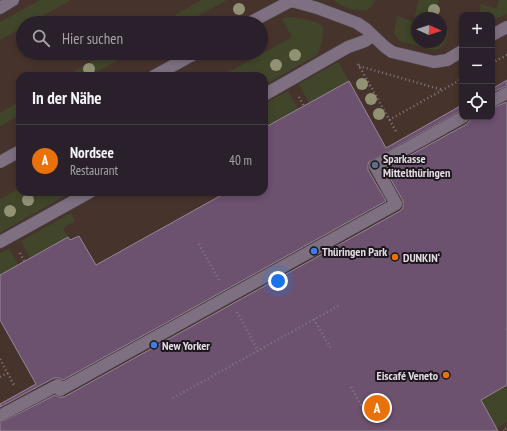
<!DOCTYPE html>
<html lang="de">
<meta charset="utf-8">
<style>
body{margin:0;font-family:"PT Sans Narrow",sans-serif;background:#322833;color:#f1f3f6}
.controls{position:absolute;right:12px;top:12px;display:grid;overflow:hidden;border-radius:8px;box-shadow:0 2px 6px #0003}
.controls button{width:36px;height:36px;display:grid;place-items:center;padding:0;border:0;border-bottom:1px solid #463e47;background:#2a202b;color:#f1f3f6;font:20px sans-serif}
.compass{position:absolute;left:411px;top:12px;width:36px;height:36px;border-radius:50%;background:#2a202b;box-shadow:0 2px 6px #0003;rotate:93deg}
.you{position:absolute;left:278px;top:281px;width:14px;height:14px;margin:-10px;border:3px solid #fff;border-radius:50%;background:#1a73e8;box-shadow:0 0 0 6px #1a73e833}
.badge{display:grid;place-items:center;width:26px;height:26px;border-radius:50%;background:#d93025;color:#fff;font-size:13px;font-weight:700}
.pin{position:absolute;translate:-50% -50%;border:2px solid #fff;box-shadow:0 1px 4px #0006}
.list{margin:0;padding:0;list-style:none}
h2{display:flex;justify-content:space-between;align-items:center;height:52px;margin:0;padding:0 16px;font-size:17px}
h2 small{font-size:13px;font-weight:400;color:#a5a3a9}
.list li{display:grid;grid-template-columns:26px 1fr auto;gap:12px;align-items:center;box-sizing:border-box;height:72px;padding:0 16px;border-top:1px solid #463e47}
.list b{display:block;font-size:15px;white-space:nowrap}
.list p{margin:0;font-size:13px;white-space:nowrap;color:#a5a3a9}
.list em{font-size:13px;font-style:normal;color:#a5a3a9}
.icon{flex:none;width:22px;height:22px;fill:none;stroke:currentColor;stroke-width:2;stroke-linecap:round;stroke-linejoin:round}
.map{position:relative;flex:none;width:507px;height:431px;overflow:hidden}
.search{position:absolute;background:#2a202b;box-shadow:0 2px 6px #0003;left:16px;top:16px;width:252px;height:44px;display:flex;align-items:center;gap:10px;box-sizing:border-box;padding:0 14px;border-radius:22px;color:#a5a3a9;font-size:15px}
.panel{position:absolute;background:#2a202b;box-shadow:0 2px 6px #0003;left:16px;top:72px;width:252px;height:124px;border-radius:12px}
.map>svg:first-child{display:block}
.commercial{fill:#46332c;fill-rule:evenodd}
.green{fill:#41462a}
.building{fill:#6d5270;stroke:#958697}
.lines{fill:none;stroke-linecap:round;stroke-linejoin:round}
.minor-casing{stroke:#524753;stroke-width:13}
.path{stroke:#837884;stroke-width:2.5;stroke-dasharray:1 3;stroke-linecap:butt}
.minor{stroke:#7e7080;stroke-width:12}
.minor-bridge-casing{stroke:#524753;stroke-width:13;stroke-linecap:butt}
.minor-bridge{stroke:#7e7080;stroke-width:12}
.tree{fill:#919274}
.service-dot{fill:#5c6f8a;stroke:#1c161c;stroke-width:1.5}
.shop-dot{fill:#3f7fe0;stroke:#1c161c;stroke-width:1.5}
.food-dot{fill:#e8710a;stroke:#1c161c;stroke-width:1.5}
.labels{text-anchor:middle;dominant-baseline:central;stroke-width:4;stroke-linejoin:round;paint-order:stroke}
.poi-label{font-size:12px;font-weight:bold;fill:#e3dbe4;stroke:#1c161c;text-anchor:start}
</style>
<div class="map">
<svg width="507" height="431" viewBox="0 0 507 431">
<rect width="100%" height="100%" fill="#382b39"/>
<path class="commercial" d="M0,0H507V431H0ZM462,15H492V117H462ZM417,18H441V42H417ZM23,23H261V53H23ZM20,76H264V192H20Z"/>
<g class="green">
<path d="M40,0H71L30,23H23V27L0,40V22Z"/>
<path d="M202,0H227L185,23H161Z"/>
<path d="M334,0H375C373,4 371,9 366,10C357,12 340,7 334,0Z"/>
<path d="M419,0H439L434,18H417V42H441V28L449,31C446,41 445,49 433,50L400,41L394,34L397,16L413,21Z"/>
<path d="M499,0H507V14L492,20V15H481L480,11L481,4L497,9Z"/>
<path d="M286,17C293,17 319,20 323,27C324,31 322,36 322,40C321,45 320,50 317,55L264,85V76H222L292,37L282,19Z"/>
<path d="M107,53H131L89,76H66Z"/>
<path d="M338,62L349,81L309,103L299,84Z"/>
<path d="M288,91L298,109L264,128V104Z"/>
<path d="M20,101V115L0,126V113Z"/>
<path d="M20,188V192H71L0,233V199Z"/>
<path d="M71,213L75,221L63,228L68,237L30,258L21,241Z"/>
<path d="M9,248L18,265L0,275V253Z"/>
<path d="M507,385V422L497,428L481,400Z"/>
</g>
<g class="building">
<path d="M507,80V86L492,92V89Z"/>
<path d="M349,81L386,148L462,105V110L369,162L368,165V170L386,201L63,380L59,378H54L0,407V404L36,384L0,320V275L68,237L70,240L79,236L96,265L227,192H264V128Z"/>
<path d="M507,102V385L481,400L498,431H0V423L55,395L59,397H64L400,211L403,208V201L385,169L467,124L470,120V117H492V108Z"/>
</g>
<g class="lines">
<defs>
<g id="minor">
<path d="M0,8L13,0"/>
<path d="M249,23L287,3L292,1L317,8L357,23L366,29L385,47L392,52L434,62L447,60L462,51"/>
<path d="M492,35L507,27"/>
<path d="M154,76L196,53"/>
<path d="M264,95L348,47L365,41L373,36"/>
<path d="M492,101L507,93"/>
<path d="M422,140L463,117"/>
<path d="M0,162L20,151"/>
<path d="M0,242L90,192"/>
<path d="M41,394L58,385L60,390L396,204L375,166L391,157"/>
<path d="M0,416L9,411"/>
</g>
</defs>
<use href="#minor" class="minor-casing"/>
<g class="path">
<path d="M492,63L507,55"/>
<path d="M358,64L397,133"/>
<path d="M359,66L443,90"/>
<path d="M299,97L304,106"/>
<path d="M389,120L462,79"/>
<path d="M199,244L219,280"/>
<path d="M20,253L24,261"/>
<path d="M237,312L258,351"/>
<path d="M314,319L331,349"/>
<path d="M506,329L507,330"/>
<path d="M0,359L15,387"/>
<path d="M0,377L8,373"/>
<path d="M351,387L368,417"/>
<path d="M173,398L340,305"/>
<path d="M504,431L503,430L507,428"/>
</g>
<use href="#minor" class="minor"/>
<defs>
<g id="minor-bridge">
<path d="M391,157L422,140"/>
<path d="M9,411L41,394"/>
</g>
</defs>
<use href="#minor-bridge" class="minor-bridge-casing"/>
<use href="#minor-bridge" class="minor-bridge"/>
</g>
<g class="tree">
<circle cx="239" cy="9" r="6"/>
<circle cx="434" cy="10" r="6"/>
<circle cx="295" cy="55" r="6"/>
<circle cx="276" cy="65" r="6"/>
<circle cx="89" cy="69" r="6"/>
<circle cx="362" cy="84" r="6"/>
<circle cx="371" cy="99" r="6"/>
<circle cx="379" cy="114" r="6"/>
<circle cx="28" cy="200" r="6"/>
<circle cx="10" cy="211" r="6"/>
</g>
<circle class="service-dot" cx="375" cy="165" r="4"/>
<g class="shop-dot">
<circle cx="314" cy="251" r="4"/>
<circle cx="154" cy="345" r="4"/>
</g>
<g class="food-dot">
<circle cx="395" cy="257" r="4"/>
<circle cx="446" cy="375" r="4"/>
</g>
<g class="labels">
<g class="poi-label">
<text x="383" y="158">Sparkasse<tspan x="383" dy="14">Mittelthüringen</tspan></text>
<text x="322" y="251">Thüringen Park</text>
<text x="403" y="257">DUNKIN‘</text>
<text x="162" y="345">New Yorker</text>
<text x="438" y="375" text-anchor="end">Eiscafé Veneto</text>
</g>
</g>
</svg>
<div class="controls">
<button>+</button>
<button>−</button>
<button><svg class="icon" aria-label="locate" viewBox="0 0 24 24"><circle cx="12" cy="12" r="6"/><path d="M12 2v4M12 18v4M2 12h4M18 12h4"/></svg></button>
</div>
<svg class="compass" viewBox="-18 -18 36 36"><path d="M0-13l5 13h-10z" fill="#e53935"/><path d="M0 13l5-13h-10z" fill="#a5a3a9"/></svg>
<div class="you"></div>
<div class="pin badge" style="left:377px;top:408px;background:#e8710a">A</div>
<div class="search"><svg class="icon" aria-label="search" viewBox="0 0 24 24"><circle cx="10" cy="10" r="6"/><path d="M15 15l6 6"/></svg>Hier suchen</div>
<section class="panel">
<h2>In der Nähe<small></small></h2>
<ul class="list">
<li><span class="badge" style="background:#e8710a">A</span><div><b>Nordsee</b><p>Restaurant</p></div><em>40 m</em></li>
</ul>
</section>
</div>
